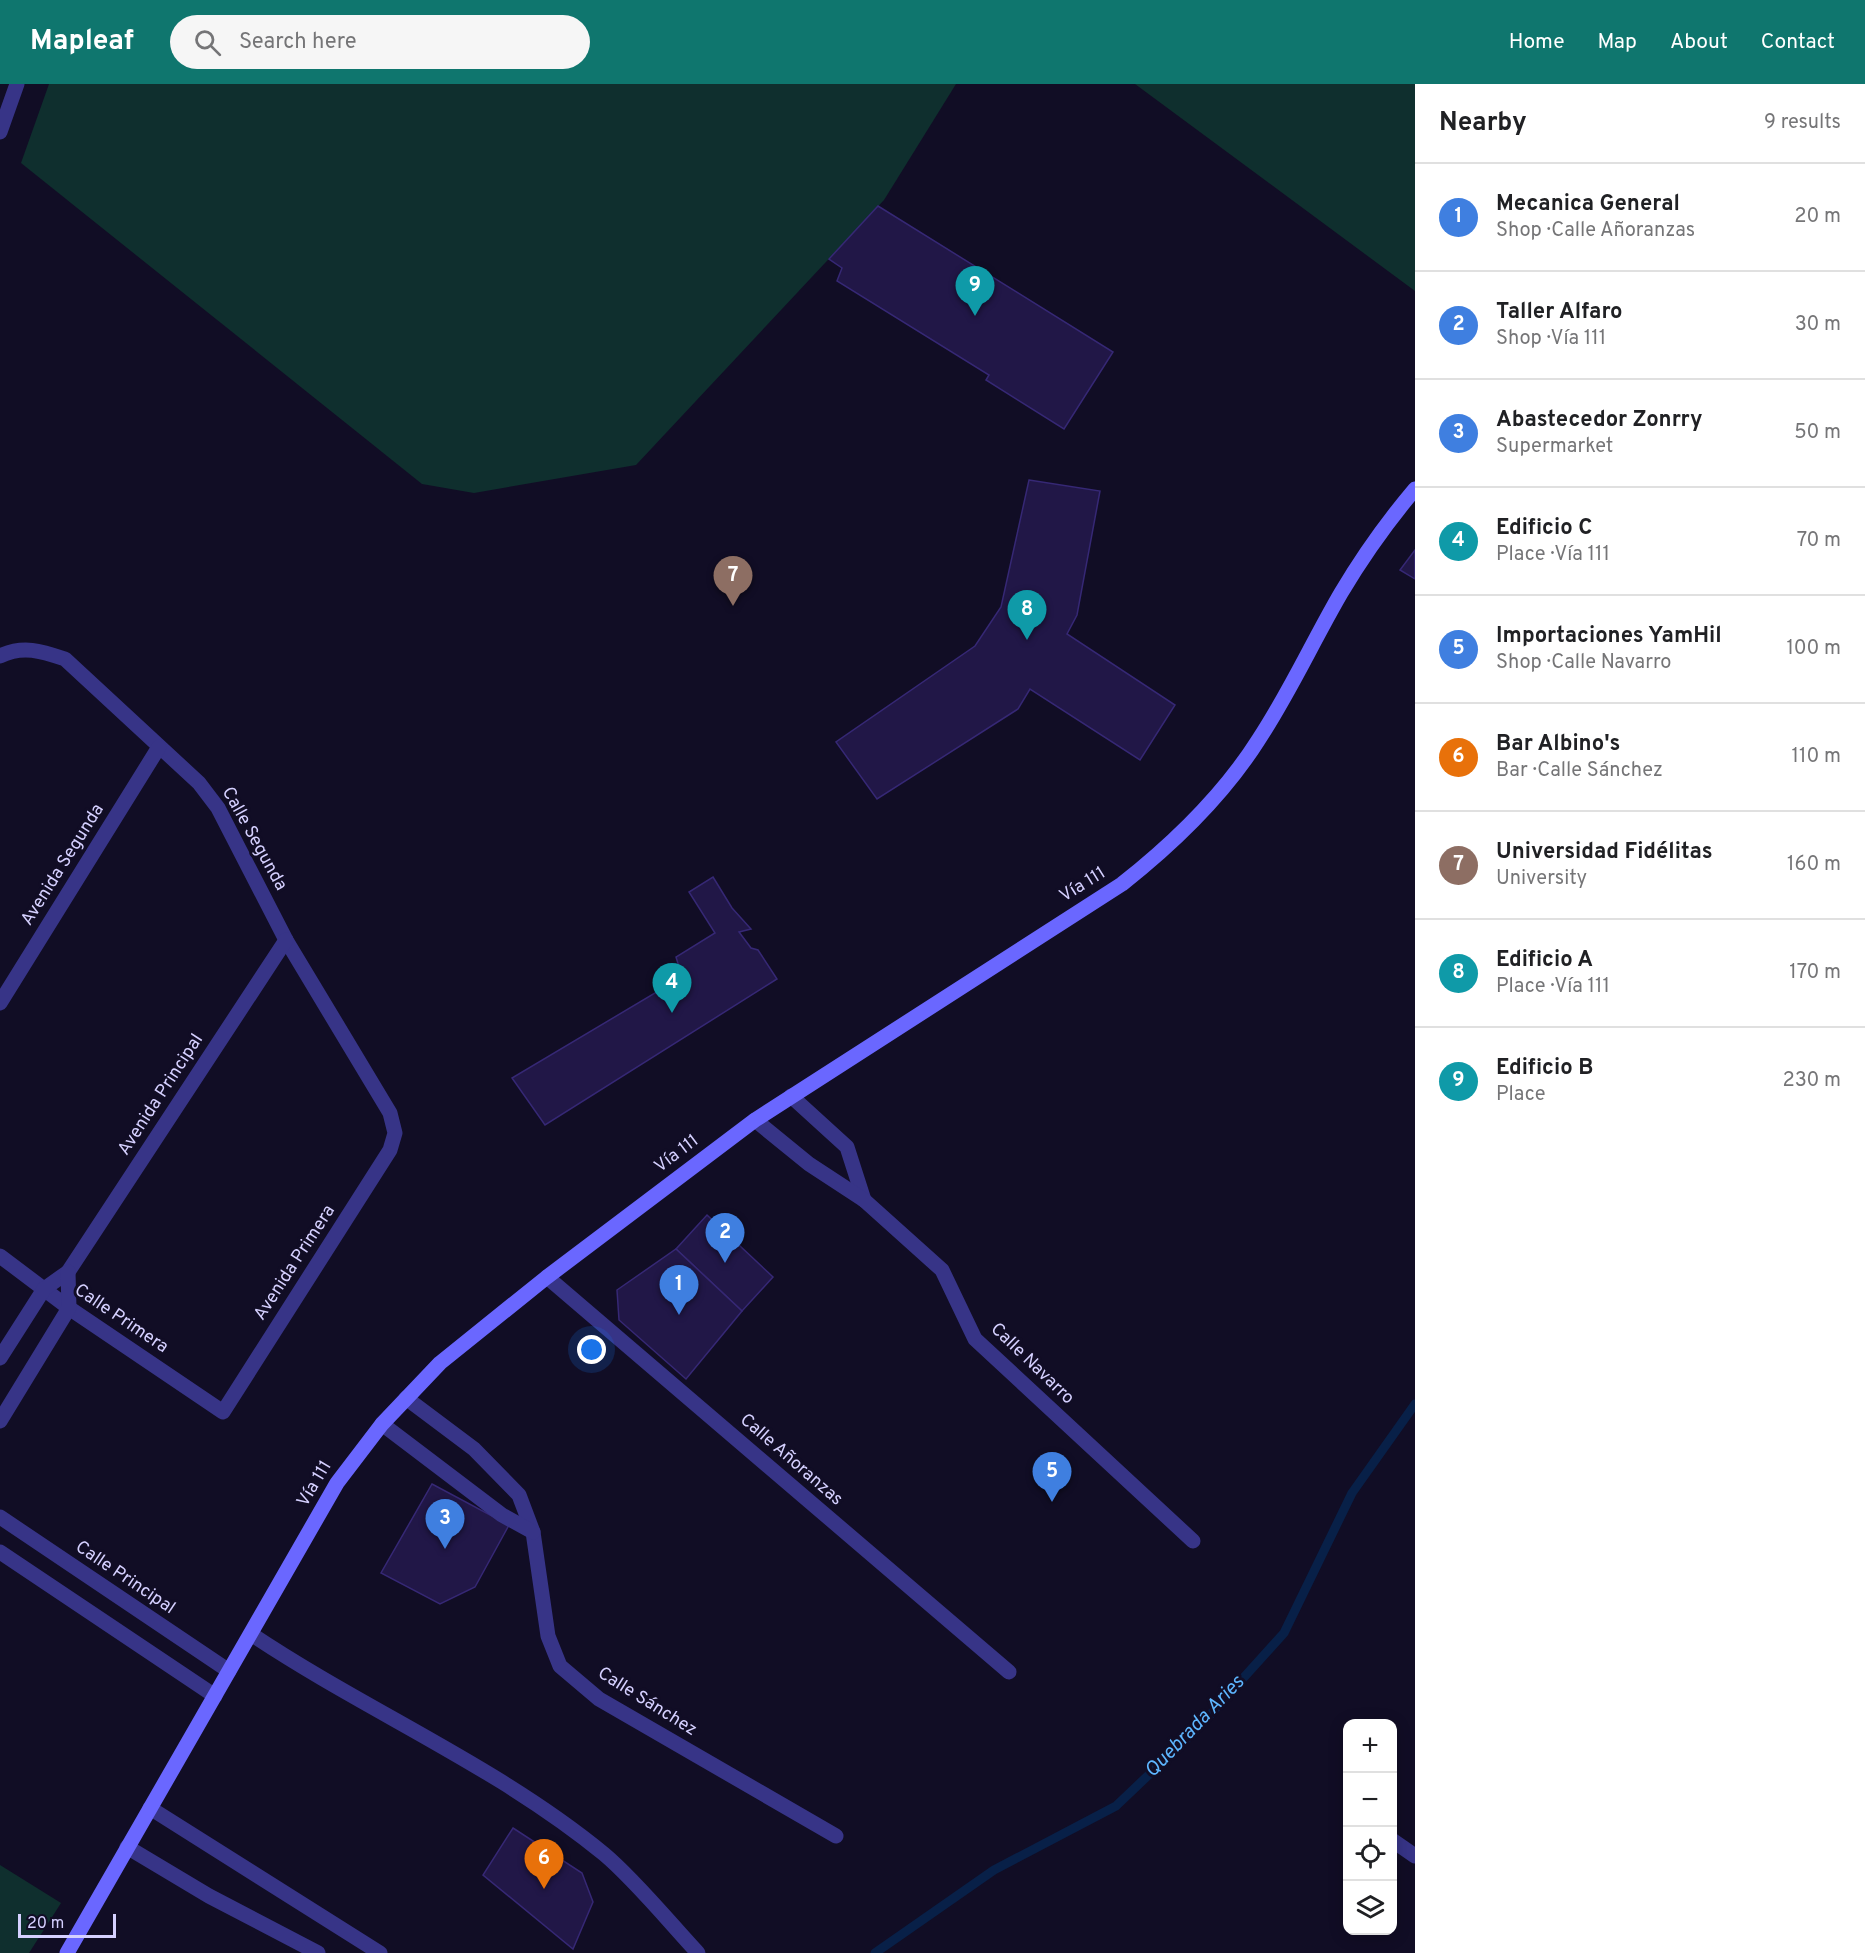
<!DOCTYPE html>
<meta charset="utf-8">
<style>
body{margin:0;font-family:Overpass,sans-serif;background:#f6f6f6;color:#202124}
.controls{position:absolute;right:18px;bottom:18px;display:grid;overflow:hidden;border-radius:12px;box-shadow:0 3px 15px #0003}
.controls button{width:54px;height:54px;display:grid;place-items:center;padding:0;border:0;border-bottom:2px solid #e0e0e0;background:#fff;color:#202124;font:30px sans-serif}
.scale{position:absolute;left:18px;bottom:15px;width:98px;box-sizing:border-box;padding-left:6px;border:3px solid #d5d0ff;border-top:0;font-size:16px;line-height:21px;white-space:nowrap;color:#d5d0ff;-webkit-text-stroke:4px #110d25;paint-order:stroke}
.you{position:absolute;left:592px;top:1266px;width:21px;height:21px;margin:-15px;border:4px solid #fff;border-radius:50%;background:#1a73e8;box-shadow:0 0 0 9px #1a73e833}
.badge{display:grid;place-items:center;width:39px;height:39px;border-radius:50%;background:#0f766e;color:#fff;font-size:20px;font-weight:700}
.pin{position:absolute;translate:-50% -50px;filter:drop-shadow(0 2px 3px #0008)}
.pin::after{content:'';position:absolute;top:32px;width:21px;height:18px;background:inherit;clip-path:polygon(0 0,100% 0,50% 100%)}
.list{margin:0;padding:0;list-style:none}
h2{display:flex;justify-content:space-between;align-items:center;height:78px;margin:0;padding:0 24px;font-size:26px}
h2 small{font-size:20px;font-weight:400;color:#757577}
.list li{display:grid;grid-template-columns:39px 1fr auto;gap:18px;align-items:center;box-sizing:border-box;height:108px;padding:0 24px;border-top:2px solid #e0e0e0}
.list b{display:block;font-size:22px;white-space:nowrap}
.list p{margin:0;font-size:20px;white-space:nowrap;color:#757577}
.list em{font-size:20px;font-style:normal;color:#757577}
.icon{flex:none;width:33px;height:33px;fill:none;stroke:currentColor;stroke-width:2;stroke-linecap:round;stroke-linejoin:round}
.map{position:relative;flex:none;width:1415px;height:1869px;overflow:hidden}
header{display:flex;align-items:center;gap:36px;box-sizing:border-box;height:84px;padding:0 30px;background:#0f766e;color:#fff}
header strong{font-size:28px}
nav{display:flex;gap:33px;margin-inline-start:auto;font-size:21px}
.search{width:420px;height:54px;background:#f6f6f6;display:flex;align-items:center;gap:15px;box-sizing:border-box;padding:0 21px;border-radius:33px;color:#757577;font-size:22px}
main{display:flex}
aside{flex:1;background:#fff}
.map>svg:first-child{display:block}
.green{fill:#0f2f2e}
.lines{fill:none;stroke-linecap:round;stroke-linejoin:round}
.stream{stroke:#082048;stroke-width:9}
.building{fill:#211747;stroke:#362875;stroke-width:1.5}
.service{stroke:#373487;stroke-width:15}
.minor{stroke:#373487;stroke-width:15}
.secondary{stroke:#6a67ff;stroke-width:15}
.labels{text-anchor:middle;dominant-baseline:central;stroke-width:6;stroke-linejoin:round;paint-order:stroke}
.street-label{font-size:18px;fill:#d5d0ff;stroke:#110d25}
.water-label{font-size:20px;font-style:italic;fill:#5eb6ff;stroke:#110d25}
</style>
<header>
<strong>Mapleaf</strong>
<div class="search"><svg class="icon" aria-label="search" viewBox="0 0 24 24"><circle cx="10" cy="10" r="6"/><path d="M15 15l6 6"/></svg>Search here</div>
<nav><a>Home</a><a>Map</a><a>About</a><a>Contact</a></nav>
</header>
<main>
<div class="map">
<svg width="1415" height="1869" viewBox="0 0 1415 1869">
<rect width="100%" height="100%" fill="#110d25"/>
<g class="green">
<path d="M49,0H956L884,116L636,381L474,409L422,400L21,79Z"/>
<path d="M1135,0H1415V207Z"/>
<path d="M0,1781L61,1819L29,1869H0Z"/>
</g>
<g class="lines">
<path class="stream" d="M875,1869L994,1786L1116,1722L1200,1642L1284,1549L1352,1409L1415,1320"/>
</g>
<g class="building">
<path d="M878,122L1113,268L1064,345L986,296L989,291L837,197L842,184L829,175Z"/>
<path d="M1029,396L1100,407L1077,531L1067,550L1175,621L1140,676L1030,605L1018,625L877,715L836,658L975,562L1001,523Z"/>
<path d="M1415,466V495L1400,486Z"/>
<path d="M713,793L732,824L751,845L739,848L751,864L758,866L777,895L545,1041L512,994L687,890L680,886L676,873L715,849L689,808Z"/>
<path d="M707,1131L773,1193L742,1227L676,1165Z"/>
<path d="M676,1165L742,1227L686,1295L619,1236L617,1206Z"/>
<path d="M432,1400L509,1441L475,1503L440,1520L381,1489Z"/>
<path d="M513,1744L582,1789L593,1818L573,1865L483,1791Z"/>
</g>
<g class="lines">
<path class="service" d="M251,1550C366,1627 497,1682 604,1770C635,1796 670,1839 698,1869"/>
<g class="minor">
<path d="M0,48L17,0"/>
<path d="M0,572C23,561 41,567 65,575L199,699L218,724L286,856L390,1029L395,1049L390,1066L223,1328L69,1224L0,1172"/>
<path d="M0,919L159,663"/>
<path d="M791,1012L847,1063L864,1116"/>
<path d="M755,1036L809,1080L864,1116L942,1186L975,1255L1193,1457"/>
<path d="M547,1193L1009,1588"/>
<path d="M0,1274L44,1205L68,1188L286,856"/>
<path d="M406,1314L474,1365L519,1411L533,1448L548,1552L560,1582L599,1615L836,1752"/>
<path d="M0,1337L69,1224L68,1188"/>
<path d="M382,1340L502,1431L533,1448"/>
<path d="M0,1433L229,1587"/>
<path d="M0,1468L215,1612"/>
<path d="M150,1724L380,1869"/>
<path d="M1392,1756L1415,1772"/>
<path d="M127,1763L209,1812L318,1869"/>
</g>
<path class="secondary" d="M67,1869L337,1399L382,1340L440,1279L547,1193L755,1036L1122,800C1174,759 1223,712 1259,655C1290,608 1313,557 1341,509C1363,472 1388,437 1415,405"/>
</g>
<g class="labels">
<g class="street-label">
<text transform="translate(254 755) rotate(61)">Calle Segunda</text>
<text transform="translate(63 781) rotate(-58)">Avenida Segunda</text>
<text transform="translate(1083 801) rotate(-32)">Vía 111</text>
<text transform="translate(161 1011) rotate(-57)">Avenida Principal</text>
<text transform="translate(677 1070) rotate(-37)">Vía 111</text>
<text transform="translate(295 1179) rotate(-57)">Avenida Primera</text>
<text transform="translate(121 1235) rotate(34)">Calle Primera</text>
<text transform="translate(1032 1280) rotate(44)">Calle Navarro</text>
<text transform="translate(791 1376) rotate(41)">Calle Añoranzas</text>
<text transform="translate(315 1400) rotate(-59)">Vía 111</text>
<text transform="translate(125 1494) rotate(34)">Calle Principal</text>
<text transform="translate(647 1618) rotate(32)">Calle Sánchez</text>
</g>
<g class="water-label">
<text transform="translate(1195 1643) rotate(-46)">Quebrada Aries</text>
</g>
</g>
</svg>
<div class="controls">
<button>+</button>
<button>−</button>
<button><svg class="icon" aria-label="locate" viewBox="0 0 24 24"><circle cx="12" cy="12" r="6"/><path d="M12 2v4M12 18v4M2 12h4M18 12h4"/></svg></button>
<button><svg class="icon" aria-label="layers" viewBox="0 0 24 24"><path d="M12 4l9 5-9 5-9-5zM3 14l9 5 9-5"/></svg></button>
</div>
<div class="scale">20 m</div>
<div class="you"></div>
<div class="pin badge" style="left:679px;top:1231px;background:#3f7fe0">1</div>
<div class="pin badge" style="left:725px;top:1179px;background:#3f7fe0">2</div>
<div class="pin badge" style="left:445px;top:1465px;background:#3f7fe0">3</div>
<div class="pin badge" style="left:672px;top:929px;background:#0f9aa8">4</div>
<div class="pin badge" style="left:1052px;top:1418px;background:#3f7fe0">5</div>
<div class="pin badge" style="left:544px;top:1805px;background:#e8710a">6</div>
<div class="pin badge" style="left:733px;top:522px;background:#8d6e63">7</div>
<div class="pin badge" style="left:1027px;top:556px;background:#0f9aa8">8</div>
<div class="pin badge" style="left:975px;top:232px;background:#0f9aa8">9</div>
</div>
<aside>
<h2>Nearby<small>9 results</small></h2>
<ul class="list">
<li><span class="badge" style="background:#3f7fe0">1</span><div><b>Mecanica General</b><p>Shop · Calle Añoranzas</p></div><em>20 m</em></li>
<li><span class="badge" style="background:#3f7fe0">2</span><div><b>Taller Alfaro</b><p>Shop · Vía 111</p></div><em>30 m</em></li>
<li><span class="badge" style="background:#3f7fe0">3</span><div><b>Abastecedor Zonrry</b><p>Supermarket</p></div><em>50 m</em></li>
<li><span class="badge" style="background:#0f9aa8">4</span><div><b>Edificio C</b><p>Place · Vía 111</p></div><em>70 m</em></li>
<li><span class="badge" style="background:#3f7fe0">5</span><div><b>Importaciones YamHil</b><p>Shop · Calle Navarro</p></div><em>100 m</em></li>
<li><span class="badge" style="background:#e8710a">6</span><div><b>Bar Albino's</b><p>Bar · Calle Sánchez</p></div><em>110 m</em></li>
<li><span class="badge" style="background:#8d6e63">7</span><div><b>Universidad Fidélitas</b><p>University</p></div><em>160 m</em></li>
<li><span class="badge" style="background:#0f9aa8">8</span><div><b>Edificio A</b><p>Place · Vía 111</p></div><em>170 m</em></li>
<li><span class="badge" style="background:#0f9aa8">9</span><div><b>Edificio B</b><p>Place</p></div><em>230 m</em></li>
</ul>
</aside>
</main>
